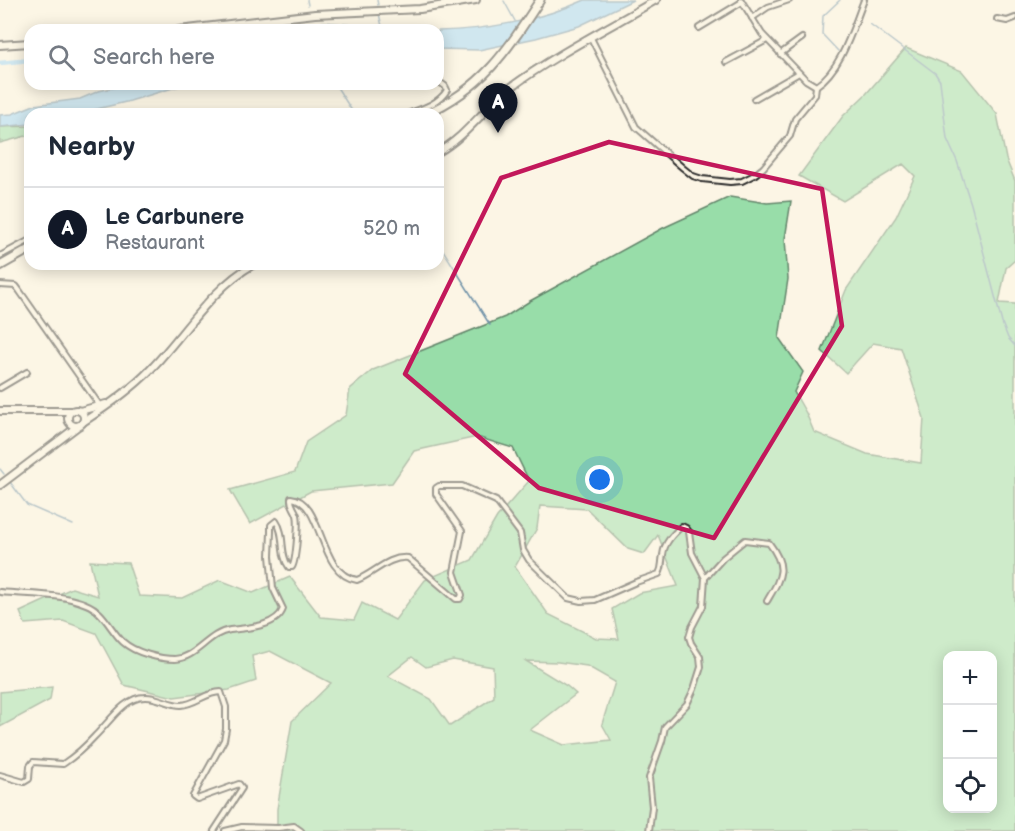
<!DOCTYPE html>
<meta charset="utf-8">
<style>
body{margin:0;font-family:"Balsamiq Sans",sans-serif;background:#f2f2f3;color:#1f2937}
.controls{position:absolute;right:18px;bottom:18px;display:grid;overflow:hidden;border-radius:12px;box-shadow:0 3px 15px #0003}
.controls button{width:54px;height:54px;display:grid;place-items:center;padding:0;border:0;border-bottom:2px solid #e0e1e3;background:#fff;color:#1f2937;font:30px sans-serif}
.you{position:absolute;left:600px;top:480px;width:21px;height:21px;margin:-15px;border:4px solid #fff;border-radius:50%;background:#1a73e8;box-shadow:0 0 0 9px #1a73e833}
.badge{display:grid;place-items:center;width:39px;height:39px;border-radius:50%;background:#111827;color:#fff;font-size:20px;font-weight:700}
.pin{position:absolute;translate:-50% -50px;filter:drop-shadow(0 2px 3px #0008)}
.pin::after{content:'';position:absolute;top:32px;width:21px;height:18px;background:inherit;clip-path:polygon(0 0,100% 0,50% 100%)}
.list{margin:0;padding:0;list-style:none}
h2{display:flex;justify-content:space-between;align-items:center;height:78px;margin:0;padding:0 24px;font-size:26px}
h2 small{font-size:20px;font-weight:400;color:#747a83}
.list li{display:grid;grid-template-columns:39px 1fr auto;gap:18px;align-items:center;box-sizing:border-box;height:84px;padding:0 24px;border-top:2px solid #e0e1e3}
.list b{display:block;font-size:22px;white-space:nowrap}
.list p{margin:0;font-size:20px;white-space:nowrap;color:#747a83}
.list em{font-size:20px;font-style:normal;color:#747a83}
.icon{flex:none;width:33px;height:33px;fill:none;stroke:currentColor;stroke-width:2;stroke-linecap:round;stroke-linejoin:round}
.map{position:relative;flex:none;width:1015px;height:831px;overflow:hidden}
.search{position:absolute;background:#fff;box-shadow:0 3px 15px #0003;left:24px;top:24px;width:420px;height:66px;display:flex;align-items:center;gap:15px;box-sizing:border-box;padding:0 21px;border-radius:18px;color:#747a83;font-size:22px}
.panel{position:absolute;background:#fff;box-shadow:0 3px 15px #0003;left:24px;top:108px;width:420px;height:162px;border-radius:18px}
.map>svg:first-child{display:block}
.green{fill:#98dda9;stroke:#62846a;stroke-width:1.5;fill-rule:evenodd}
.water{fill:#9cd5fb;stroke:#6f91a8;stroke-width:1.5}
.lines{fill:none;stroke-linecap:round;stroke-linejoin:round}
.stream{stroke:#6f91a8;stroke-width:1.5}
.canal{stroke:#9cd5fb;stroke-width:4.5}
.street-casing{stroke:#2b2b2b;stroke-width:8}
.secondary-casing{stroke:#2b2b2b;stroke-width:10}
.primary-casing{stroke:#2b2b2b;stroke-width:11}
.street{stroke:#fcf5e5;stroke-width:4}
.secondary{stroke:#fcf5e5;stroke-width:6}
.primary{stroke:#fcf5e5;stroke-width:7}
.marked{fill:none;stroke:#c2185b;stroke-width:4.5;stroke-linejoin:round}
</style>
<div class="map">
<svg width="1015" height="831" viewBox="0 0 1015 831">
<rect width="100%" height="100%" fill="#fcf5e5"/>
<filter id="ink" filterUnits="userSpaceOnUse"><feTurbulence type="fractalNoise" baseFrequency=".0167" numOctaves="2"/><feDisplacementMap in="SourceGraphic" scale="12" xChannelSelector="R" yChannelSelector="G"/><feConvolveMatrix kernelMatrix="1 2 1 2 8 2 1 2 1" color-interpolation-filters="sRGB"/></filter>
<g filter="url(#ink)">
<g class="green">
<path d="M906,48L962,71L997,114L1006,159L1015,181V260L1006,268L999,303L1015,304V831H277V809L292,721L331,683L270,651L252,656L256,681L229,690L174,697L124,685L96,633L63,621L25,624L20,612L72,588L98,596L90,561L128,563L139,596L182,598L220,580L253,593L290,577L321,617L354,620L362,603L395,620L425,580L472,560L497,517L529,481L513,448L477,437L414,451L392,483L311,491L250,524L230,490L295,472L306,442L346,415L350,389L373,370L505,317L530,301L663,228L730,197L767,203L791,201L785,239L788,279L779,338L803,372L794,392L806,413L814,432L867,454L921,463L924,418L901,348L873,343L846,373L822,351L846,290L896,217L915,176L903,164L843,201L799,176L843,116L866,94ZM540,506L587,509L628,549L644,554L658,535L678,586L639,593L612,609L619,639L596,638L548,614L515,567L537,528ZM948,656H992V808H948ZM412,657L426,667L453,660L493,667L494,697L450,726L431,699L388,676ZM526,661L558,662L587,666L615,682L602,724L611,740L564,745L530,730L576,694L567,686Z"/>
<path d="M30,126V135L0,143V127Z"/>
<path d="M52,687L50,700L0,727V692Z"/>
</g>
<g class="water">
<path d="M585,0H633L579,26L536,38L479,50L438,49V31C486,30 541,20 585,0Z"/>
<path d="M324,22L403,30H290Z"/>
<path d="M130,84H186L130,101L76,114H30V124L0,127V115L12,114L34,105L80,99L99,91Z"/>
</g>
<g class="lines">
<g class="stream">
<path d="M307,0L308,5"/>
<path d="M377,0L378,5"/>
<path d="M504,1L515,21"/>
<path d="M379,14L383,30"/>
<path d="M870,24L935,73L940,81L947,139L957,161L971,204L1002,323L1008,338L1015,346"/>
<path d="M838,51L822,34L823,16L840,0"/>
<path d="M335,84L354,114"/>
<path d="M438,242L490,325"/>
<path d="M0,469L4,474"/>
<path d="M10,482L27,505L73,525"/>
</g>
<path class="canal" d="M0,63L30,60"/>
<defs>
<g id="street">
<path d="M741,0L762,34L806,80L816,86"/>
<path d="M752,18L768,7L789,0"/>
<path d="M997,19L1007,21L1015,18"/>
<path d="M699,28L742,2"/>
<path d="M591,38L636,127L683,168L693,176L702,179L730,182L742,181L754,175L763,168L790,136L795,119L815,95L816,86"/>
<path d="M780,54L802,38"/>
<path d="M726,62L767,40"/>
<path d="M816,86C842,69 853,27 864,0"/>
<path d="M754,99L799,73"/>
<path d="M407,114C421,109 439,104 447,90L445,86L438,81"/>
<path d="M0,256L30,240"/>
<path d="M0,285L16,286L19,290L100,406"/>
<path d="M0,388L27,372"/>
<path d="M705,578L723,558L745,540L769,543C788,568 781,577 767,601"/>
<path d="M0,592C28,595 60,593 86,604C104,611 110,630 123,642C135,653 160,659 175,659C197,658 208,633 230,630C245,628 277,627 283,609L273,588L270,556L271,532V525L276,521C286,535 279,554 289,567H292C296,562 299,522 297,515C295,508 290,505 291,498C324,501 318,575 357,580C375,573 388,556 408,558L456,599H460L462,595L454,572L462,531L436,494V488L439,486H462L496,501L520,533L523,550L529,560L568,598L581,601L595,600L636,582L659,574C663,567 661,563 663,555C664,543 673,534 682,526L686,528L689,532L692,553L705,578L703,606L692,627L689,637L691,643L700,657L701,667L694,689L687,704L665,727L662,741L649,778L652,807L649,831"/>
<path d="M0,775L24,782L29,779L30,766L33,762L63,764C75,756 86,746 95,736C109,723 124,697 145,697C157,696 169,705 181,705C196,704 206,692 221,692L226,707V729L224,740L193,796L197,799L239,784L242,788L214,831"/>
<path d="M225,831L242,827L278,828L294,826L301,831"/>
</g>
<g id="secondary">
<path d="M179,30L315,14L420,9L476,0"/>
<path d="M0,45L30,43"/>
<path d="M438,152C466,137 485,107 510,88C556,54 608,28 656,0"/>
<circle cx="76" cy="418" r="8"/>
<path d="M0,411H71"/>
<path d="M80,411L106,404"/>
<path d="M83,422C106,407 131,390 150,370C184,335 210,289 254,264"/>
<path d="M0,485L78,426"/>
</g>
<g id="primary">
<path d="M425,114C482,89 507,51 540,0"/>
<path d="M0,266L30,249"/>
</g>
</defs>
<use href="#street" class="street-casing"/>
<use href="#secondary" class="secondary-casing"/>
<use href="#primary" class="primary-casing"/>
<use href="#street" class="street"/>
<use href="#secondary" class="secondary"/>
<use href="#primary" class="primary"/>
</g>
</g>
<path d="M0 0H1015V831H0ZM609,142L822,189L842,326L714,538L539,488L405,374L501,178Z" fill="#fcf5e5" fill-opacity=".55" fill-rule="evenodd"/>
<path class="marked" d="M609,142L822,189L842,326L714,538L539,488L405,374L501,178Z"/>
</svg>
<div class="controls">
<button>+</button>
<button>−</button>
<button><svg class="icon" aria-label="locate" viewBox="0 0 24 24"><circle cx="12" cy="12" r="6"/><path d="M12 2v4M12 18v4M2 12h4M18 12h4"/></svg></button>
</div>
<div class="you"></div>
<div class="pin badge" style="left:498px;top:133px">A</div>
<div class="search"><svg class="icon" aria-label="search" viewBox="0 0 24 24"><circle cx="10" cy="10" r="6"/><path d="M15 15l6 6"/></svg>Search here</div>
<section class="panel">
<h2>Nearby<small></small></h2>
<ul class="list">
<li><span class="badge">A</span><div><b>Le Carbunere</b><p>Restaurant</p></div><em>520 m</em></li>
</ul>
</section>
</div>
